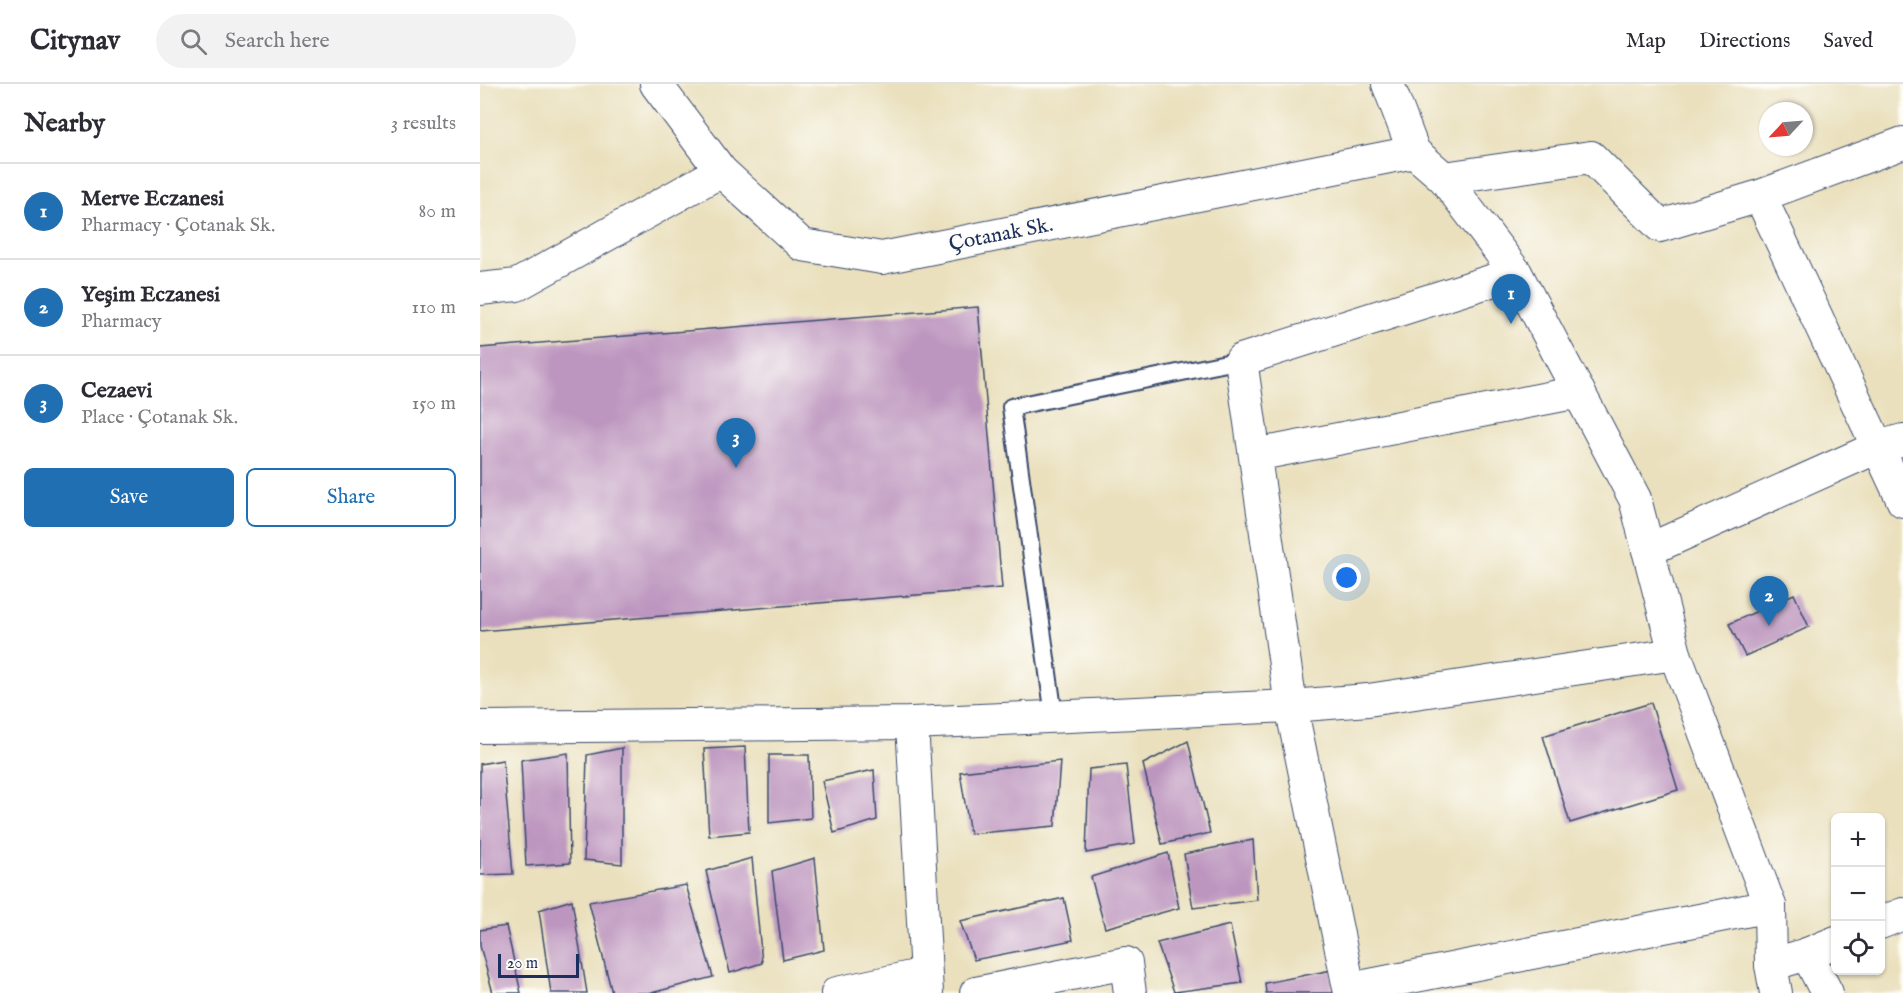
<!DOCTYPE html>
<meta charset="utf-8">
<style>
body{margin:0;font-family:"IM FELL English",serif;background:#f2f2f3;color:#2b2b33}
.controls{position:absolute;right:18px;bottom:18px;display:grid;overflow:hidden;border-radius:9px;box-shadow:0 2px 4px #0004}
.controls button{width:54px;height:54px;display:grid;place-items:center;padding:0;border:0;border-bottom:2px solid #e1e1e2;background:#fff;color:#2b2b33;font:30px sans-serif}
.compass{position:absolute;left:1279px;top:18px;width:54px;height:54px;border-radius:50%;background:#fff;box-shadow:0 2px 4px #0004;rotate:244deg}
.scale{position:absolute;left:18px;bottom:15px;width:81px;box-sizing:border-box;padding-left:6px;border:3px solid #1b2f5e;border-top:0;font-size:16px;line-height:21px;white-space:nowrap;color:#1b2f5e;-webkit-text-stroke:4px #fdfcf7;paint-order:stroke}
.you{position:absolute;left:867px;top:494px;width:21px;height:21px;margin:-15px;border:4px solid #fff;border-radius:50%;background:#1a73e8;box-shadow:0 0 0 9px #1a73e833}
.badge{display:grid;place-items:center;width:39px;height:39px;border-radius:50%;background:#1f6fb2;color:#fff;font-size:20px;font-weight:700}
.pin{position:absolute;translate:-50% -50px;filter:drop-shadow(0 2px 3px #0008)}
.pin::after{content:'';position:absolute;top:32px;width:21px;height:18px;background:inherit;clip-path:polygon(0 0,100% 0,50% 100%)}
.list{margin:0;padding:0;list-style:none}
h2{display:flex;justify-content:space-between;align-items:center;height:78px;margin:0;padding:0 24px;font-size:26px}
h2 small{font-size:20px;font-weight:400;color:#7c7c81}
.list li{display:grid;grid-template-columns:39px 1fr auto;gap:18px;align-items:center;box-sizing:border-box;height:96px;padding:0 24px;border-top:2px solid #e1e1e2}
.list b{display:block;font-size:22px;white-space:nowrap}
.list p{margin:0;font-size:20px;white-space:nowrap;color:#7c7c81}
.list em{font-size:20px;font-style:normal;color:#7c7c81}
.actions{display:flex;gap:12px;padding:18px 24px}
.actions a{flex:1;padding:14px 0;border:2px solid #1f6fb2;border-radius:9px;text-align:center;font-size:21px;color:#1f6fb2}
.actions .main{background:#1f6fb2;color:#fff}
.icon{flex:none;width:33px;height:33px;fill:none;stroke:currentColor;stroke-width:2;stroke-linecap:round;stroke-linejoin:round}
.map{position:relative;flex:none;width:1423px;height:909px;overflow:hidden}
header{display:flex;align-items:center;gap:36px;box-sizing:border-box;height:84px;padding:0 30px;background:#fff;border-bottom:2px solid #e1e1e2}
header strong{font-size:28px}
nav{display:flex;gap:33px;margin-inline-start:auto;font-size:21px}
.search{width:420px;height:54px;background:#f2f2f3;display:flex;align-items:center;gap:15px;box-sizing:border-box;padding:0 21px;border-radius:33px;color:#7c7c81;font-size:22px}
main{display:flex}
aside{flex:1;background:#fff}
.map>svg:first-child{display:block}
.building{fill:#bd96bf}
.lines{fill:none;stroke-linecap:round;stroke-linejoin:round}
.service-casing{stroke:#3a4a6c;stroke-width:20}
.minor-casing{stroke:#3a4a6c;stroke-width:34}
.service{stroke:#fff;stroke-width:16}
.minor{stroke:#fff;stroke-width:32}
.labels{text-anchor:middle;dominant-baseline:central;stroke-width:4.5;stroke-linejoin:round;paint-order:stroke}
.street-label{font-size:21px;fill:#1b2f5e;stroke:#fdfcf7}
</style>
<header>
<strong>Citynav</strong>
<div class="search"><svg class="icon" aria-label="search" viewBox="0 0 24 24"><circle cx="10" cy="10" r="6"/><path d="M15 15l6 6"/></svg>Search here</div>
<nav><a>Map</a><a>Directions</a><a>Saved</a></nav>
</header>
<main>
<aside>
<h2>Nearby<small>3 results</small></h2>
<ul class="list">
<li><span class="badge">1</span><div><b>Merve Eczanesi</b><p>Pharmacy · Çotanak Sk.</p></div><em>80 m</em></li>
<li><span class="badge">2</span><div><b>Yeşim Eczanesi</b><p>Pharmacy</p></div><em>110 m</em></li>
<li><span class="badge">3</span><div><b>Cezaevi</b><p>Place · Çotanak Sk.</p></div><em>150 m</em></li>
</ul>
<div class="actions"><a class="main">Save</a><a>Share</a></div>
</aside>
<div class="map">
<svg width="1423" height="909" viewBox="0 0 1423 909">
<rect width="100%" height="100%" fill="#fdfcf7"/>
<filter id="ink" filterUnits="userSpaceOnUse"><feTurbulence type="fractalNoise" baseFrequency=".0167" numOctaves="2"/><feDisplacementMap in="SourceGraphic" scale="12" xChannelSelector="R" yChannelSelector="G"/><feConvolveMatrix kernelMatrix="1 2 1 2 8 2 1 2 1" color-interpolation-filters="sRGB"/></filter>
<filter id="wash" filterUnits="userSpaceOnUse"><feTurbulence type="fractalNoise" baseFrequency=".008" numOctaves="4" result="noise"/><feDisplacementMap in="SourceGraphic" scale="24" xChannelSelector="R" yChannelSelector="G"/><feGaussianBlur stdDeviation="1.35" result="paint"/><feColorMatrix in="noise" values="0 0 0 0 0 0 0 0 0 0 0 0 0 0 0 0 0 1.4 0 .05"/><feComposite in="paint" operator="in"/></filter>
<g filter="url(#wash)">
<rect width="100%" height="100%" fill="#eae0bd"/>
<g id="blocks">
<g class="building">
<path d="M498,223L522,504L0,547V264Z"/>
<path d="M1314,510L1329,543L1265,572L1249,540Z"/>
<path d="M1171,619L1198,706L1090,739L1063,652Z"/>
<path d="M708,657L730,749L682,760L663,680Z"/>
<path d="M265,663L269,748L229,752L224,665Z"/>
<path d="M142,664V780L104,776L107,671Z"/>
<path d="M88,669L90,779L46,782L41,676Z"/>
<path d="M289,671H329L331,734L289,739Z"/>
<path d="M23,676L33,790L0,791V680Z"/>
<path d="M580,677L575,742L490,750L480,688Z"/>
<path d="M646,681L655,760L606,769L609,685Z"/>
<path d="M394,686L397,736L354,749L342,697Z"/>
<path d="M773,756L777,816L713,824L704,770Z"/>
<path d="M688,769L699,824L625,844L611,793Z"/>
<path d="M272,774L282,879L250,889L226,787Z"/>
<path d="M335,774L344,866L303,876L292,787Z"/>
<path d="M206,801L233,893L171,909H132L109,818Z"/>
<path d="M584,814L593,856L494,876L480,837Z"/>
<path d="M92,816L107,909H71L59,826Z"/>
<path d="M750,841L762,899L694,908L677,859Z"/>
<path d="M26,842L41,909H13L0,862V846Z"/>
<path d="M852,886L853,909H786L785,899Z"/>
</g>
</g>
</g>
<g filter="url(#ink)">
<use href="#blocks" fill-opacity="0" stroke="#3a4a6c" stroke-width="1.5"/>
<g class="lines">
<defs>
<path id="service" d="M574,632L531,323L761,276"/>
<g id="minor">
<path d="M176,0L241,87L322,161L402,174L934,68"/>
<path d="M908,0L934,68L964,94L1036,189L1155,415L1195,570L1290,822L1291,881L1296,909"/>
<path d="M964,94L1111,73L1180,142L1280,112L1423,59"/>
<path d="M1280,112L1423,417"/>
<path d="M0,205L37,201L241,87"/>
<path d="M775,371L1099,308"/>
<path d="M1168,466L1398,363L1423,356"/>
<path d="M432,639L447,909"/>
<path d="M0,643L432,639L811,622L888,616L1195,570"/>
<path d="M1400,839L1423,830"/>
<path d="M1327,870L1347,909"/>
<path d="M1291,881L1327,870L1356,858"/>
<path d="M870,905L1290,822"/>
<path d="M357,909L445,890"/>
<path d="M496,909L646,879L650,909"/>
<path d="M870,909L811,622L761,276L1036,189"/>
</g>
</defs>
<use href="#service" class="service-casing"/>
<use href="#minor" class="minor-casing"/>
<use href="#service" class="service"/>
<use href="#minor" class="minor"/>
</g>
</g>
<g class="labels">
<g class="street-label">
<text transform="translate(521 151) rotate(-11)">Çotanak Sk.</text>
</g>
</g>
</svg>
<div class="controls">
<button>+</button>
<button>−</button>
<button><svg class="icon" aria-label="locate" viewBox="0 0 24 24"><circle cx="12" cy="12" r="6"/><path d="M12 2v4M12 18v4M2 12h4M18 12h4"/></svg></button>
</div>
<svg class="compass" viewBox="-18 -18 36 36"><path d="M0-13l5 13h-10z" fill="#e53935"/><path d="M0 13l5-13h-10z" fill="#7c7c81"/></svg>
<div class="scale">20 m</div>
<div class="you"></div>
<div class="pin badge" style="left:1031px;top:240px">1</div>
<div class="pin badge" style="left:1289px;top:542px">2</div>
<div class="pin badge" style="left:256px;top:384px">3</div>
</div>
</main>
